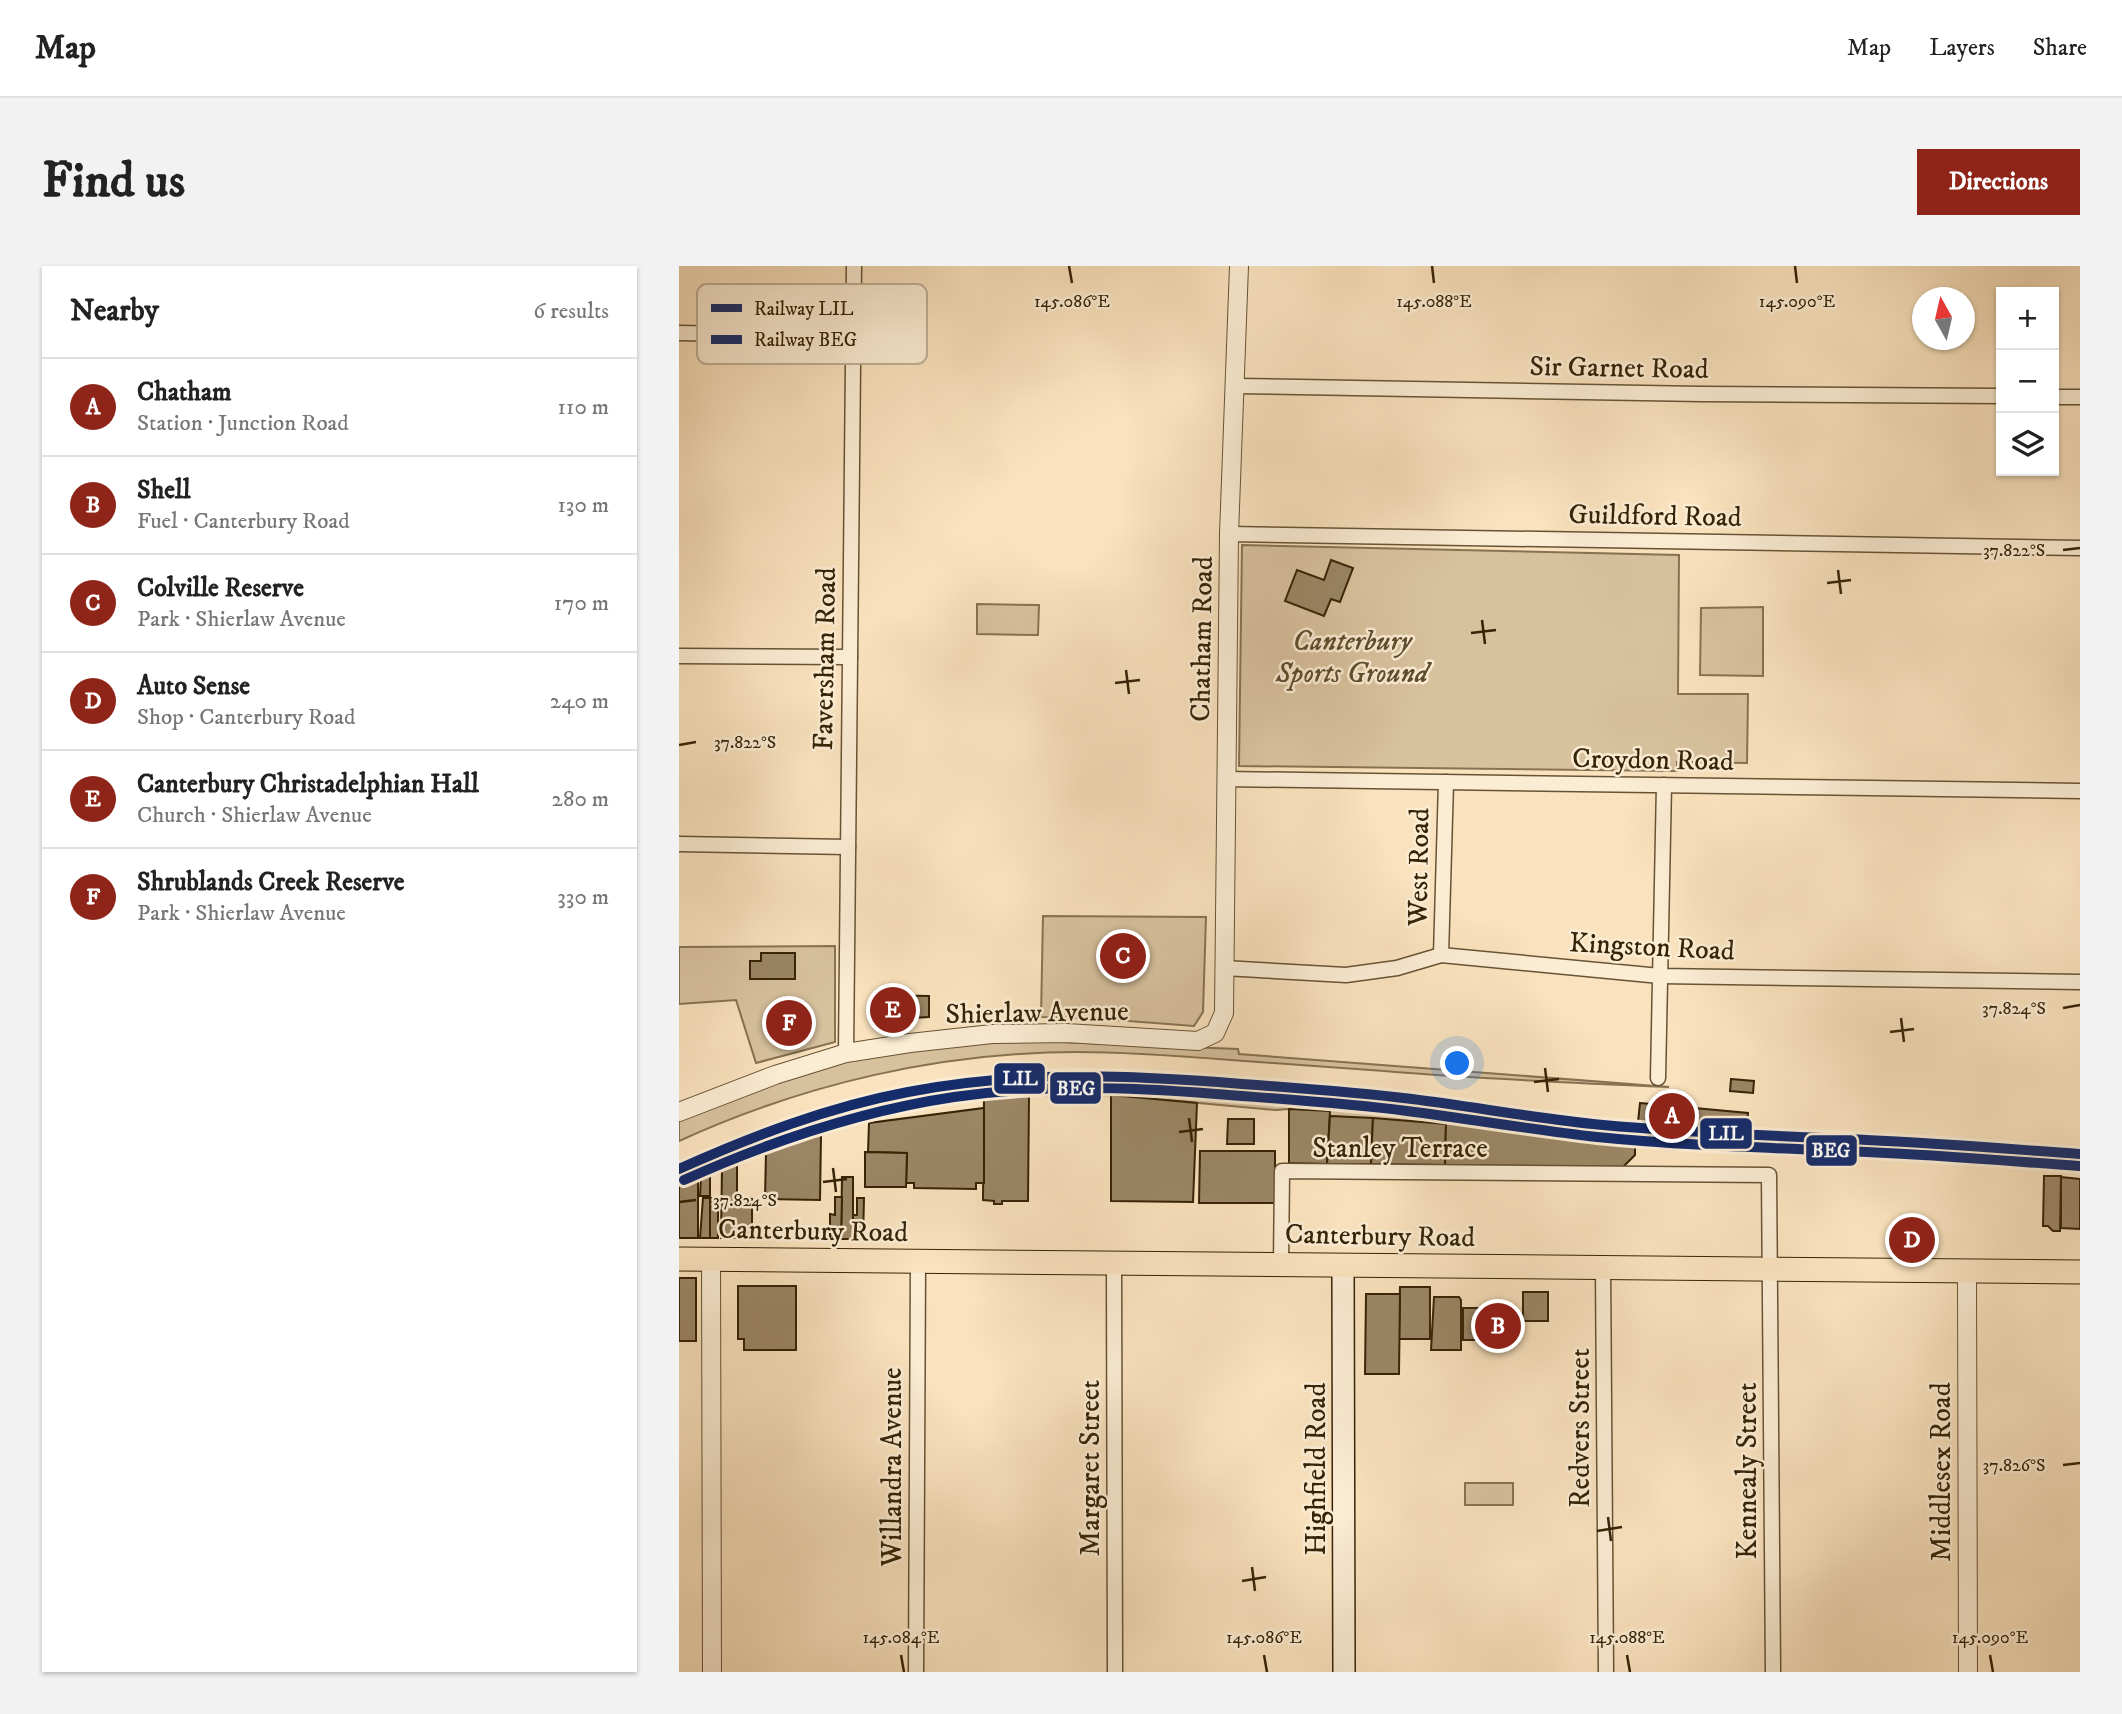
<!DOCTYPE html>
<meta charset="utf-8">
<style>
body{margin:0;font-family:"IM FELL DW Pica",serif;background:#f2f2f2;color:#222}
.controls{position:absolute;right:21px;top:21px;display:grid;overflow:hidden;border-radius:0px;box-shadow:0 2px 5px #0004}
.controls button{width:63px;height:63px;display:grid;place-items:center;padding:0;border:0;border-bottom:2px solid #e0e0e0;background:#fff;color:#222;font:35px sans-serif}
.compass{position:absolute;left:1233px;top:21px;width:63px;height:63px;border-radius:50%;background:#fff;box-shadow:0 2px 5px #0004;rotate:352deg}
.you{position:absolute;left:779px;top:798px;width:24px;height:24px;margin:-18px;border:5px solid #fff;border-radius:50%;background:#1a73e8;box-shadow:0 0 0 10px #1a73e833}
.badge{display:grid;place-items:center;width:46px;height:46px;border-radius:50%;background:#8f2418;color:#fff;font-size:23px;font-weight:700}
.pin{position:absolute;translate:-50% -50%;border:4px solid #fff;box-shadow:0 2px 7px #0006}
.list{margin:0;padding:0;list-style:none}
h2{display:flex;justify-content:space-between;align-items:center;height:91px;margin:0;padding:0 28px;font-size:30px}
h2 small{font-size:23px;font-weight:400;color:#767676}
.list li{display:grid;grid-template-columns:46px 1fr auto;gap:21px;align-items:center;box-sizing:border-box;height:98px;padding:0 28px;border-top:2px solid #e0e0e0}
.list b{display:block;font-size:26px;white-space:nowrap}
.list p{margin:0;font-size:23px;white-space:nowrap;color:#767676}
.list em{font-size:23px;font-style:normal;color:#767676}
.icon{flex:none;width:38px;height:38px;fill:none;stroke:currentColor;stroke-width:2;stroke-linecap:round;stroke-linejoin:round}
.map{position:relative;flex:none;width:1401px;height:1406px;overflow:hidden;border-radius:0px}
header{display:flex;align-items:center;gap:42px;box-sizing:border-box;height:98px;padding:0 35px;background:#fff;border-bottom:2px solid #e0e0e0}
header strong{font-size:33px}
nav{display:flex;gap:38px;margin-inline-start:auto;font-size:24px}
.intro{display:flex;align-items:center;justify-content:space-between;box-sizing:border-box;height:168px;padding:0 42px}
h1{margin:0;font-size:49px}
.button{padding:18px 32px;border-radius:0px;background:#8f2418;color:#fff;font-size:24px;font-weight:700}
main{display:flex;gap:42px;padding:0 42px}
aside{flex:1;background:#fff;border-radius:0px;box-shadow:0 2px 5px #0004}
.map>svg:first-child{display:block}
.green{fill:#d8c29e;stroke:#877252;stroke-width:2}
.building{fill:#9b8665;stroke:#362306;stroke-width:2}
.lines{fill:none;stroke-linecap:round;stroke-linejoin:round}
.minor-casing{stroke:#675334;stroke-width:17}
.tertiary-casing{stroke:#675334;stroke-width:20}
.secondary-casing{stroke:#362306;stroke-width:24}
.primary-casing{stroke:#362306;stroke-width:25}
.minor{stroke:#fbecd4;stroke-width:14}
.tertiary{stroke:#fbecd4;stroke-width:18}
.secondary{stroke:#fbecd4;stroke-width:21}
.primary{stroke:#f9e2bd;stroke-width:23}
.rail-1-casing{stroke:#fbecd4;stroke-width:16}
.rail-2-casing{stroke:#fbecd4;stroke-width:16}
.rail-1{stroke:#152c6b;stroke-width:10}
.rail-2{stroke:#152c6b;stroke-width:10}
.ticks{fill:none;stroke:#362306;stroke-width:2.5}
.labels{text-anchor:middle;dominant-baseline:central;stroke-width:5;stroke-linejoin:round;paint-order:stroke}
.street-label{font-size:28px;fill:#362306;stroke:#fbecd4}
.park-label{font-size:28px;font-style:italic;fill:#5e4b2c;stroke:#fbecd4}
.key{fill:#fbecd4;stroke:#c0b096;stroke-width:2}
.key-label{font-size:19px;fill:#362306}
.ticks-label{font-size:18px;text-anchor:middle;fill:#362306;stroke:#fbecd4;stroke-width:5;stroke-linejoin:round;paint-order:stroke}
.line-badge{stroke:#fbecd4;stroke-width:2.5}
.badge-label{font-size:19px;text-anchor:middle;font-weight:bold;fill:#fff}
</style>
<header>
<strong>Map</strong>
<nav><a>Map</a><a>Layers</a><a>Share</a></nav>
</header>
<div class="intro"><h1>Find us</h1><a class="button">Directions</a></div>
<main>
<aside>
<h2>Nearby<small>6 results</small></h2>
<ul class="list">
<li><span class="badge">A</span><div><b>Chatham</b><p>Station · Junction Road</p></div><em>110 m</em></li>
<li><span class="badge">B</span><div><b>Shell</b><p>Fuel · Canterbury Road</p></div><em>130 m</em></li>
<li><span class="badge">C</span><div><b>Colville Reserve</b><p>Park · Shierlaw Avenue</p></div><em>170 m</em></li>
<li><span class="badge">D</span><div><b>Auto Sense</b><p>Shop · Canterbury Road</p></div><em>240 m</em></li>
<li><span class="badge">E</span><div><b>Canterbury Christadelphian Hall</b><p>Church · Shierlaw Avenue</p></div><em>280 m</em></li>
<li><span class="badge">F</span><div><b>Shrublands Creek Reserve</b><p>Park · Shierlaw Avenue</p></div><em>330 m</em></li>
</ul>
</aside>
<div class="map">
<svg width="1401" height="1406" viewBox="0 0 1401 1406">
<rect width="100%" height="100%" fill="#f9e2bd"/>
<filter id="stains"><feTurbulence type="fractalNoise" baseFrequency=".00286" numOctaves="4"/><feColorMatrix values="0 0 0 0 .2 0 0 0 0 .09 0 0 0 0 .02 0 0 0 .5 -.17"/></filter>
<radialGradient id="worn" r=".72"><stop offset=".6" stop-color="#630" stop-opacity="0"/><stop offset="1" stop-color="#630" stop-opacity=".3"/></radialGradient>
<g class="green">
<path d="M563,279L1000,289L999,428H1069L1068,497L998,496V505L560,500Z"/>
<path d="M298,338L360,339L359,369L298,368Z"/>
<path d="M1084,341V410L1021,409L1022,342Z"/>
<path d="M364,650L527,651L524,746L515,760L409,752L362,751Z"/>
<path d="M156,680V776L77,797L57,734L0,738V681Z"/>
<path d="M330,774L559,783L560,788L990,821C895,817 800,813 705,805C654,801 603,798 552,794C501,790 450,786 399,786C261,786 125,818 0,875V853L35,838L177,791Z"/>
<path d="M381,815L487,818L668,831L830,852V859L767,855V858L651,850L610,843L597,844L432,829L305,830L184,847L183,843C248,827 314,819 381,815Z"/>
<rect x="786" y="1217" width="48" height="22"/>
</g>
<g class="building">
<path d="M652,294L674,302L661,336L652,333L645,350L606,335L618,304L645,314Z"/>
<path d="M82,687H116V713H71V695H82Z"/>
<path d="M197,729L250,730V751L214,753V757L197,760Z"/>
<path d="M1052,813L1075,815L1074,827L1051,825Z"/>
<path d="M432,829L518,837L514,936L432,935Z"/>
<path d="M305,830H350L349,935H323V938H315V935L304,934Z"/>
<path d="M961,837L1069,847L1068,859L1051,858V862L959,856Z"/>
<path d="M305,842V917H297V923L235,922V917H227L228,887L189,886L190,857Z"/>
<path d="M610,843L651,845L648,898L610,897Z"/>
<path d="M651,850L694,852L692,898H648Z"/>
<path d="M694,852L767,858L766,899L692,898Z"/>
<path d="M549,853H575V878H548Z"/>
<path d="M767,854L956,868V889L944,901L766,899Z"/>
<path d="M142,869L141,934L86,933L87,886Z"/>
<path d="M521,885H596V937H520Z"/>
<path d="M186,886L228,887L227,921H186Z"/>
<path d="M58,896V927H61V932L73,933V970H61V972H42L43,901Z"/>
<path d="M19,901V972H0V911Z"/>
<path d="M22,910H31V930H21Z"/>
<path d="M1365,910H1382L1381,965H1374L1369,960H1364Z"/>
<path d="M163,911H174V973H162Z"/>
<path d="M1382,911L1401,913V963L1382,962Z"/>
<path d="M156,931H163L162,973H151V948L156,949Z"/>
<path d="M24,932H31V972H21Z"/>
<rect x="31" y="932" width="8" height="40"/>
<path d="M178,932H185L184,974L174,973V949H178Z"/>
<rect x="0" y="1012" width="17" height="63"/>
<path d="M59,1020H117V1084H65V1073H59Z"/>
<path d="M721,1021H751V1073H720Z"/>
<rect x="844" y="1026" width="25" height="29"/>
<path d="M687,1028H721L720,1108H686Z"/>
<path d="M755,1031H780L782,1034V1084H752Z"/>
<path d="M784,1042H807L815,1050V1074H784Z"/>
</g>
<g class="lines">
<defs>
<g id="minor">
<path d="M0,67L174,70"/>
<path d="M557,120L1023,128L1322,130"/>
<path d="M1375,131H1401"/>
<path d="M550,268L1401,282"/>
<path d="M0,390L171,391"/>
<path d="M547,513L1401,525"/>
<path d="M0,578L169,581"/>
<path d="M762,689L767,516"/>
<path d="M545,702L667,709L718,702L762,689L981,710L1401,716"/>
<path d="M167,787L175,0"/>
<path d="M979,812L985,519"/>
<path d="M435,997L436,1406"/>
<path d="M602,999L603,905L1090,909L1094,1406"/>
<path d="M924,1002L927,1406"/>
<path d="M237,1406L239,996"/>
</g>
<g id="tertiary">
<path d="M0,846L96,809L167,787L231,777L313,768L387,767L519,775L536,767L545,747L550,268L560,0"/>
<path d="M32,993L33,1406"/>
<path d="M1288,1005L1289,1406"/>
</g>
<path id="secondary" d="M664,1000L665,1406"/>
<path id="primary" d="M0,993L1401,1006"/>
</defs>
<use href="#minor" class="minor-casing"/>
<use href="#tertiary" class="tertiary-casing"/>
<use href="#secondary" class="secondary-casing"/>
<use href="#primary" class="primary-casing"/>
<use href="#minor" class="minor"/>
<use href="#tertiary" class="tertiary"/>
<use href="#secondary" class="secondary"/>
<use href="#primary" class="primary"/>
<defs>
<path id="rail-1" d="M0,903C74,870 149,841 229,826C343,804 448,809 563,818C620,822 677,826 733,833C797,841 860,853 924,859C1012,867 1100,870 1188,874C1259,877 1330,883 1401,888"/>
<path id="rail-2" d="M5,914C92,875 181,845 275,831C363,818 450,821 537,828C601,833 665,837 728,845C792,853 855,864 918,871C1008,880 1098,882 1188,886C1259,889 1329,895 1400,900"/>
</defs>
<use href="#rail-1" class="rail-1-casing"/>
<use href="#rail-2" class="rail-2-casing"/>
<use href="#rail-1" class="rail-1"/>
<use href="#rail-2" class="rail-2"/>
</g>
<path class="ticks" d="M390,0L393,17M753,0L755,17M1116,0L1118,17M1384,284L1401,282M1159,304L1162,328M1148,317L1172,314M803,354L806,378M792,367L817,364M447,404L450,428M436,417L461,414M0,479L17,476M1384,742L1401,739M1222,752L1225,776M1211,766L1235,763M866,802L869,826M855,816L880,813M510,852L513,876M500,866L524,863M154,902L157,926M144,916L168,913M0,936L17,934M1384,1199L1401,1197M929,1251L932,1275M918,1265L943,1261M573,1301L576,1325M563,1315L587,1311M222,1389L225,1406M585,1389L588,1406M948,1389L951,1406M1311,1389L1314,1406"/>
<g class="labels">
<g class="street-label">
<text transform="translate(940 102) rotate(1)">Sir Garnet Road</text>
<text transform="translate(976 250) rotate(1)">Guildford Road</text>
<text transform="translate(523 373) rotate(-89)">Chatham Road</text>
<text transform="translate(146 393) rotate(-89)">Faversham Road</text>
<text transform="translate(974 494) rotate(1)">Croydon Road</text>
<text transform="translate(740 601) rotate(-89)">West Road</text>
<text transform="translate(973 681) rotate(3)">Kingston Road</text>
<text transform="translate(358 747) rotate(-1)">Shierlaw Avenue</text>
<text x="721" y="882">Stanley Terrace</text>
<text transform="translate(134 965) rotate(1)">Canterbury Road</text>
<text transform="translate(701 970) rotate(1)">Canterbury Road</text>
<text transform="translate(901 1162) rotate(-90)">Redvers Street</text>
<text transform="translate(213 1201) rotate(-90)">Willandra Avenue</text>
<text transform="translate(411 1202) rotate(-90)">Margaret Street</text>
<text transform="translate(637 1203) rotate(-90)">Highfield Road</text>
<text transform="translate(1068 1205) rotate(-90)">Kennealy Street</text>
<text transform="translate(1262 1206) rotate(-90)">Middlesex Road</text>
</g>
<g class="park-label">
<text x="673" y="375">Canterbury<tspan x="673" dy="32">Sports Ground</tspan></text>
</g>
</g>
<rect x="18" y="18" width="230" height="80" rx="10" class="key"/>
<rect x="32" y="38" width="31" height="8" fill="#152c6b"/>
<rect x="32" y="69" width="31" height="9" fill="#152c6b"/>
<g class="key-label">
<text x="75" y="49">Railway LIL</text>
<text x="75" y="80">Railway BEG</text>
</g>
<g class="ticks-label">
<text x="393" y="41">145.086°E</text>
<text x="755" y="41">145.088°E</text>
<text x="1118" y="41">145.090°E</text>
<text x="1335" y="290">37.822°S</text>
<text x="66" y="482">37.822°S</text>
<text x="1335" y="748">37.824°S</text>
<text x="66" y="940">37.824°S</text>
<text x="1335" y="1205">37.826°S</text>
<text x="222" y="1377">145.084°E</text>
<text x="585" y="1377">145.086°E</text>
<text x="948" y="1377">145.088°E</text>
<text x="1311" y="1377">145.090°E</text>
</g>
<g class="line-badge">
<rect x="314" y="796" width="53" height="33" rx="7" fill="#152c6b"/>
<rect x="370" y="805" width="53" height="34" rx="7" fill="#152c6b"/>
<rect x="1020" y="851" width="54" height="33" rx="7" fill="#152c6b"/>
<rect x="1126" y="868" width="53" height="33" rx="7" fill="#152c6b"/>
</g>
<g class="badge-label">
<text x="341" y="819">LIL</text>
<text x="397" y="829">BEG</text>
<text x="1047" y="874">LIL</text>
<text x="1152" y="891">BEG</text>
</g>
<rect width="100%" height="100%" filter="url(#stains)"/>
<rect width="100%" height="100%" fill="url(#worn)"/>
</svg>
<div class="controls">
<button>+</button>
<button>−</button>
<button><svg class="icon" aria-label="layers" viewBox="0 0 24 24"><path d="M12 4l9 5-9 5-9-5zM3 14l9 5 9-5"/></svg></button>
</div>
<svg class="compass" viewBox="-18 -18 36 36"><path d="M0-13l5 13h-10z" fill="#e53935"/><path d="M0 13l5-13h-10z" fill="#767676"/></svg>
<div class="you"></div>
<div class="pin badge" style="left:993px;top:850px">A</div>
<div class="pin badge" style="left:819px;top:1060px">B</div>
<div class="pin badge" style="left:444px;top:690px">C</div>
<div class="pin badge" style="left:1233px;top:974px">D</div>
<div class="pin badge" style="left:214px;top:744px">E</div>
<div class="pin badge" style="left:110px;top:757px">F</div>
</div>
</main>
